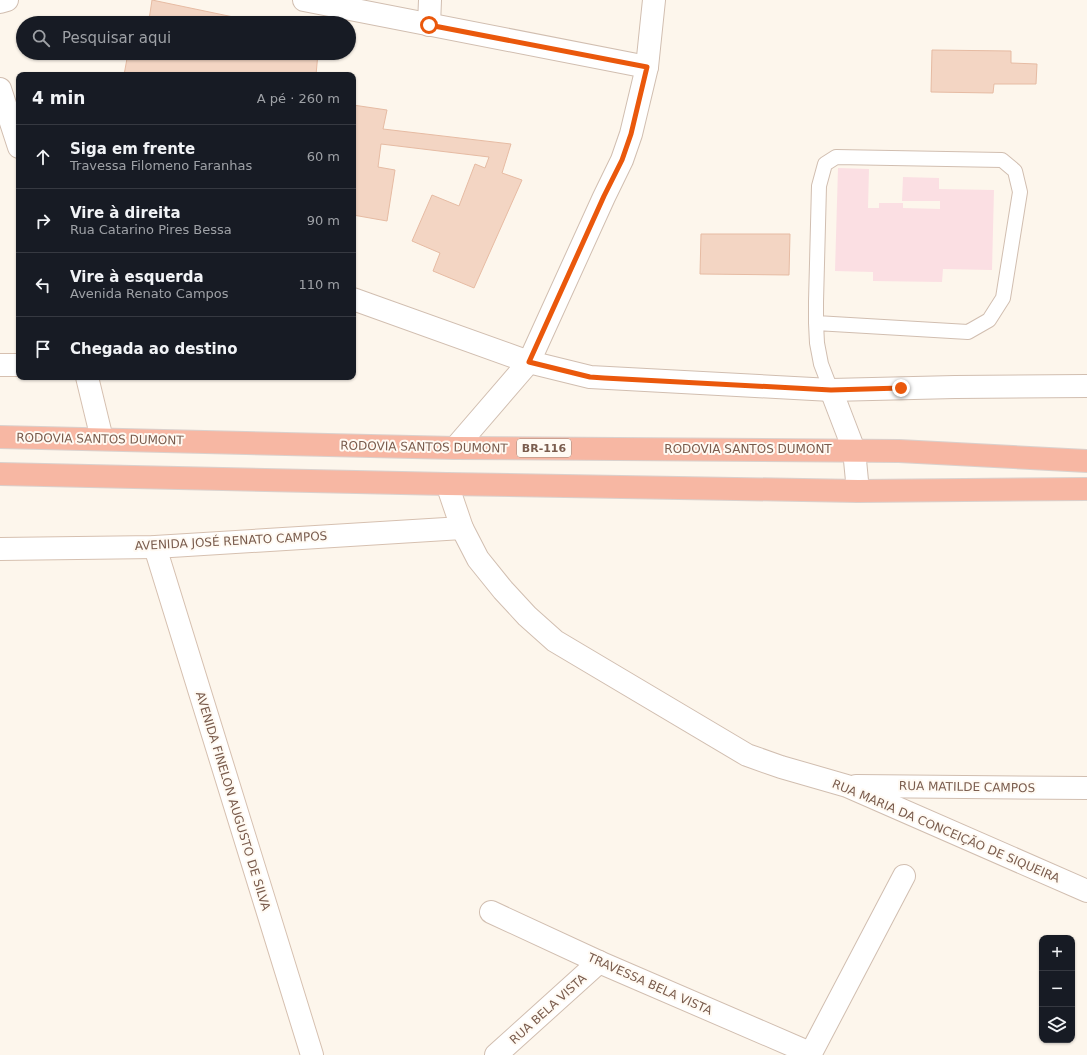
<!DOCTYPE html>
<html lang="pt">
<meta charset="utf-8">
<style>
body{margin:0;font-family:"DejaVu Sans",sans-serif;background:#20242c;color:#f1f3f6}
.controls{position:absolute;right:12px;bottom:12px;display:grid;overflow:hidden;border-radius:8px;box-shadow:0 1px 3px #0004}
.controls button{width:36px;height:36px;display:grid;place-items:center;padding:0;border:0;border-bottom:1px solid #363941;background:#171b24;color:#f1f3f6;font:20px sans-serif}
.stop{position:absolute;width:12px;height:12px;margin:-9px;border:3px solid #ea580c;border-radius:50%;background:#fff}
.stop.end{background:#ea580c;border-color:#fff;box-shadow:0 1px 4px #0008}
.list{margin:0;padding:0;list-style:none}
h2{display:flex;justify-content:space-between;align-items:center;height:52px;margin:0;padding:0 16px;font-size:17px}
h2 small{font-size:13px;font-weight:400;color:#9ea1a6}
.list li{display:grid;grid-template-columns:26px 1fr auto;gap:12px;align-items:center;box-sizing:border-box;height:64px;padding:0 16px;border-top:1px solid #363941}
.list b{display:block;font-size:15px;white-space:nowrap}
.list p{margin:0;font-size:13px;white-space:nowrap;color:#9ea1a6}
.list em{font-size:13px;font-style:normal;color:#9ea1a6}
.icon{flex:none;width:22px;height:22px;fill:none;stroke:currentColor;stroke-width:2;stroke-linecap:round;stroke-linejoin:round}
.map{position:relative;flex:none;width:1087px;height:1055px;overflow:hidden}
.search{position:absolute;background:#171b24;box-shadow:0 1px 3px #0004;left:16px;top:16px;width:340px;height:44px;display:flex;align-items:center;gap:10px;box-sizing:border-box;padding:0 14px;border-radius:22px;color:#9ea1a6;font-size:15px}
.panel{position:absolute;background:#171b24;box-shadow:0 1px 3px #0004;left:16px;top:72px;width:340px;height:308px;border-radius:8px}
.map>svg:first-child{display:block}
.medical{fill:#fbdfe3}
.building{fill:#f3d5c3;stroke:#e6bba3}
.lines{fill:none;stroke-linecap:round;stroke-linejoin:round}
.lane-casing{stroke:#d1beb0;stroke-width:16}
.street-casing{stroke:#d1beb0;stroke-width:24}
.secondary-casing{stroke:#d6c0b0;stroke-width:24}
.highway-casing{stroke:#dad1cd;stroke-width:24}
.lane{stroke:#fff;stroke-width:14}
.street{stroke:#fff;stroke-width:22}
.secondary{stroke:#fff;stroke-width:22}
.highway{stroke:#f7b7a3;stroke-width:22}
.route{stroke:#ea580c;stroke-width:5}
.labels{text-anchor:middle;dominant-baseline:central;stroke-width:4;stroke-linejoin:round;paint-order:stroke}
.shield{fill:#fffaf3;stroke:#a28b7f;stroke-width:1}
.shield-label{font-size:11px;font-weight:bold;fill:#7a5c4d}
.street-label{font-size:12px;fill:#7a5c4d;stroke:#fffaf3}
</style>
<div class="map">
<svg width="1087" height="1055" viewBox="0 0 1087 1055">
<rect width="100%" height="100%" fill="#fdf6ec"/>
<path class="medical" d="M838,168L869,169L868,208H879V203H903V208L940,209V201H902L903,177L939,178V189L994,190L992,270L943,269L942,282L873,281V272L835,271Z"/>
<g class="building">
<path d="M152,0L262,23H174L149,20Z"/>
<path d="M932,50L1011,51V63L1037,64L1036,84H994L993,93L931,92Z"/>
<path d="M128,53H136L156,56L157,53H318L316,75H124Z"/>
<path d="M353,105L387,110L383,129L511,144L502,173L522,180L474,288L433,271L440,253L412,241L432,195L459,206L475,164L485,168L489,157L381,144L378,167L395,170L387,221L353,215Z"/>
<path d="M701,234H790L789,275L700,274Z"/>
</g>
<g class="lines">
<defs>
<path id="lane" d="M816,323L968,332L989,320L1003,298L1020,192L1015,171L1002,160L836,157L825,164L819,186L816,302V323L817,343L821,364L831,390"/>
<g id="street">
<path d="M304,0L647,67"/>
<path d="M0,2L7,0"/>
<path d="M429,25L430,0"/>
<path d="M0,89L19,147"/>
<path d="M353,299L529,362L590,377L831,390L955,387L1087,386"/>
<path d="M831,390L854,450L858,491"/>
<path d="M455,448L529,362L604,197L622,160L631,134L647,67L654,0"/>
<path d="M462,528L478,559L503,590L527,616L555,641L747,755L781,767L847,786L1087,891"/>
<path d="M856,786L1087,788"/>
<path d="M491,912L599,962L810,1053"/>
<path d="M496,1055L599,962"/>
<path d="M810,1055L904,876"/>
</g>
<g id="secondary">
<path d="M0,365H19"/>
<path d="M87,377L102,439"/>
<path d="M155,547L312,1055"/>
<path d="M0,549L155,547L462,528L447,484"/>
</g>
<g id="highway">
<path d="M0,437L455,448L899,451L1087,461"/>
<path d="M0,474L447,484L858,491L1087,489"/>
</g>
</defs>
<use href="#lane" class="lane-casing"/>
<use href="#street" class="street-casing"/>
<use href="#secondary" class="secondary-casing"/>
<use href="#highway" class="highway-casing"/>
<use href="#lane" class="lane"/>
<use href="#street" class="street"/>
<use href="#secondary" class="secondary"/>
<use href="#highway" class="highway"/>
</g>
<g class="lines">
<path class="route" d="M429,25L647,67L631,134L622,160L604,196L529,362L590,377L604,378L831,390L901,388"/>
</g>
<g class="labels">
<rect class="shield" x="517" y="439" width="54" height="18" rx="3"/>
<g class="shield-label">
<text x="544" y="448">BR-116</text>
</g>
<g class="street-label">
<text transform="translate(100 439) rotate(1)">RODOVIA SANTOS DUMONT</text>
<text transform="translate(424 447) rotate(1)">RODOVIA SANTOS DUMONT</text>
<text x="748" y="449">RODOVIA SANTOS DUMONT</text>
<text transform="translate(231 541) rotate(-3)">AVENIDA JOSÉ RENATO CAMPOS</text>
<text transform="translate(967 787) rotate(1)">RUA MATILDE CAMPOS</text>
<text transform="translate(233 801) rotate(73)">AVENIDA FINELON AUGUSTO DE SILVA</text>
<text transform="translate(946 831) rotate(23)">RUA MARIA DA CONCEIÇÃO DE SIQUEIRA</text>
<text transform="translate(650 984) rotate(24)">TRAVESSA BELA VISTA</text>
<text transform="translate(548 1009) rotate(-42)">RUA BELA VISTA</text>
</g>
</g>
</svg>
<div class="controls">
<button>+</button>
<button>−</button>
<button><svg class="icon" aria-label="layers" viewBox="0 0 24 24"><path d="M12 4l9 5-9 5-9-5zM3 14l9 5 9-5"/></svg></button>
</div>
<div class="stop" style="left:429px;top:25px"></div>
<div class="stop end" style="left:901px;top:388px"></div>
<div class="search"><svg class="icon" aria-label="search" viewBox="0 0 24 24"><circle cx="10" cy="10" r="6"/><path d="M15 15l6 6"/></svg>Pesquisar aqui</div>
<section class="panel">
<h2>4 min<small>A pé · 260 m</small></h2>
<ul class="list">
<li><svg class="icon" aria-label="ahead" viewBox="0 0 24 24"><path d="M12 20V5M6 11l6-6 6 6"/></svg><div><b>Siga em frente</b><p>Travessa Filomeno Faranhas</p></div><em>60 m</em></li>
<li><svg class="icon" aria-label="right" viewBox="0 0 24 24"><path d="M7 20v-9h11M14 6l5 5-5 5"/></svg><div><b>Vire à direita</b><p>Rua Catarino Pires Bessa</p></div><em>90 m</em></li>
<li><svg class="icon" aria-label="left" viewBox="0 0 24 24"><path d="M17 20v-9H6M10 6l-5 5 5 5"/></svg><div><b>Vire à esquerda</b><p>Avenida Renato Campos</p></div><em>110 m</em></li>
<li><svg class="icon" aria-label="arrive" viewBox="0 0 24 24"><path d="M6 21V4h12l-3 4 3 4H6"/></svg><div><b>Chegada ao destino</b></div></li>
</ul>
</section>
</div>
